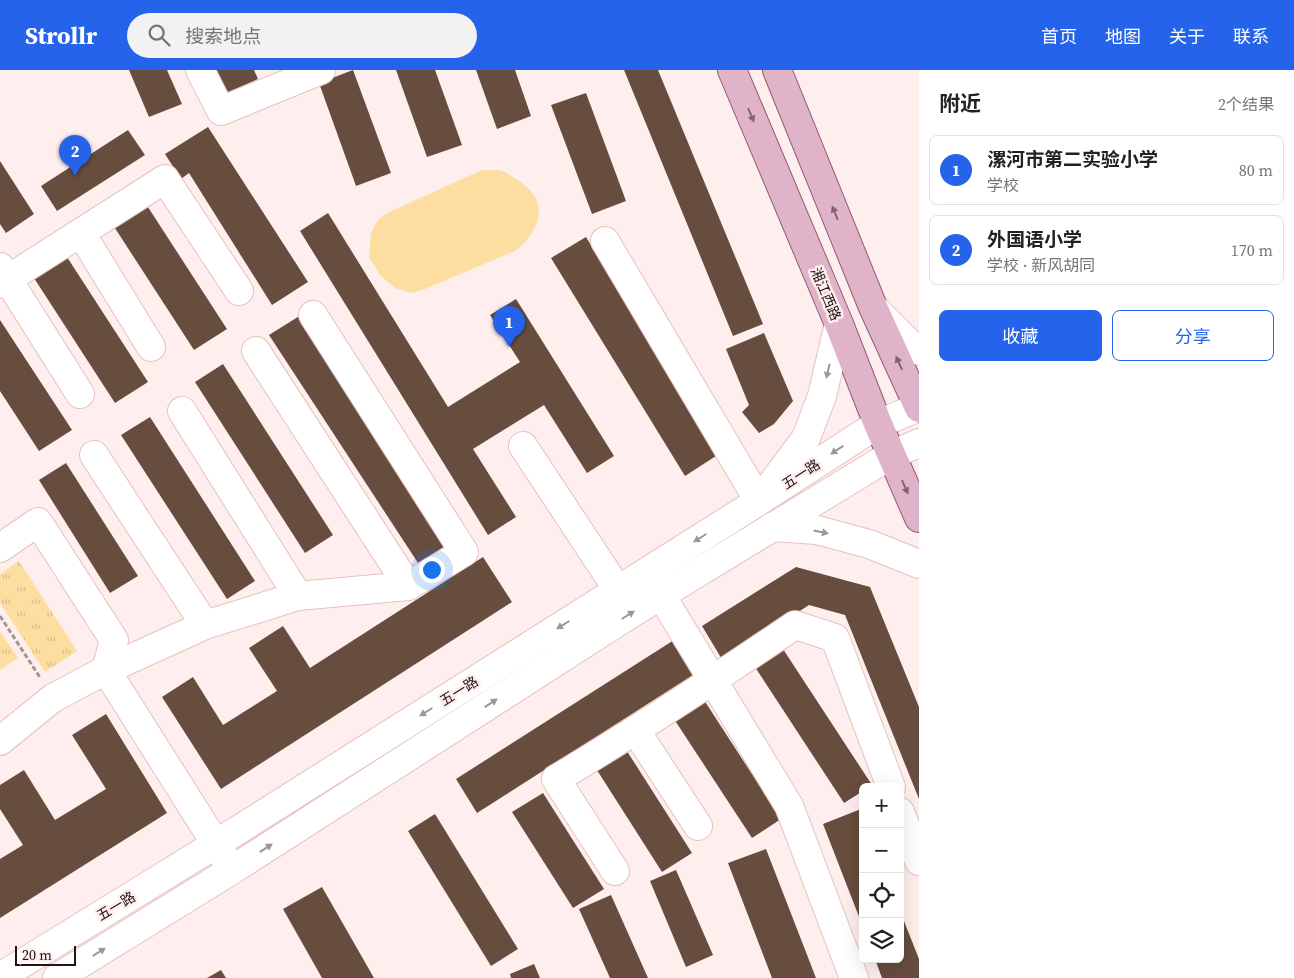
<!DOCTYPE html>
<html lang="zh">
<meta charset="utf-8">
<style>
body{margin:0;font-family:"Source Serif 4","Noto Sans SC",serif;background:#f2f2f2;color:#222}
.controls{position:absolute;right:15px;bottom:15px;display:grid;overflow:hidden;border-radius:8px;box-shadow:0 5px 20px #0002}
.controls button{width:45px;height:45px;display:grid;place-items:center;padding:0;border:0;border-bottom:1px solid #e0e0e0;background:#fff;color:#222;font:25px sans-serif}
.scale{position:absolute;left:15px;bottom:12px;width:61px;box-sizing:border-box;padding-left:5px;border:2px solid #221615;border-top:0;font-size:14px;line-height:18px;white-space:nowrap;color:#221615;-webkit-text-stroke:4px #feefee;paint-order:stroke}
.you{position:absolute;left:431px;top:499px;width:18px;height:18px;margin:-12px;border:4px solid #fff;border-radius:50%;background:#1a73e8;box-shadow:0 0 0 8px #1a73e833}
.badge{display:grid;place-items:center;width:32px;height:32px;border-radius:50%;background:#2563eb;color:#fff;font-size:16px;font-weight:700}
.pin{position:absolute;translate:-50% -41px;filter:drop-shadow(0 1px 2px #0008)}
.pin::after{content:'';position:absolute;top:26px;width:18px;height:15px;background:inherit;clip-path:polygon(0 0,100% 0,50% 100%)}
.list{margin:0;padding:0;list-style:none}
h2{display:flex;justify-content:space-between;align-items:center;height:65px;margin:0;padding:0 20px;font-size:21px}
h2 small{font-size:16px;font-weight:400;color:#767676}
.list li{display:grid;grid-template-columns:32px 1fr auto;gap:15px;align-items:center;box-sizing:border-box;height:70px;margin:0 10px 10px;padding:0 10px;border:1px solid #e0e0e0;border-radius:8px}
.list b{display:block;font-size:19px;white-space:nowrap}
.list p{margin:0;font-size:16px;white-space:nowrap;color:#767676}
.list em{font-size:16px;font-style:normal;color:#767676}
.actions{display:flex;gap:10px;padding:15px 20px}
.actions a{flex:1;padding:11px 0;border:1px solid #2563eb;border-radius:8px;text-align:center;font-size:18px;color:#2563eb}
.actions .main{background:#2563eb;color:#fff}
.icon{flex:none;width:28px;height:28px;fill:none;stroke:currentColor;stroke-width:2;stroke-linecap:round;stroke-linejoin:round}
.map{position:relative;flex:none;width:919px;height:908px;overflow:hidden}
header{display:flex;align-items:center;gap:30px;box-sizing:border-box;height:70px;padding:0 25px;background:#2563eb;color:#fff}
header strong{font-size:24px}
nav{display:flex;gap:28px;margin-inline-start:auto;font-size:18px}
.search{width:350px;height:45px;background:#f2f2f2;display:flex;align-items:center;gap:12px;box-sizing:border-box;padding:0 18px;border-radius:28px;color:#767676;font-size:19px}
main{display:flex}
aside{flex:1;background:#fff}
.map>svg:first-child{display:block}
.grass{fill:url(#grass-tufts)}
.pitch{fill:#fcdea1}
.building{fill:#664d3d}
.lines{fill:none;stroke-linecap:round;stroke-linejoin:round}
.minor-casing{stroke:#e5c1be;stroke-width:30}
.major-casing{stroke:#905c72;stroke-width:30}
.path{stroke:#a39594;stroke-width:3;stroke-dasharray:5 2.5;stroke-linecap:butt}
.minor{stroke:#fff;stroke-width:28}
.major{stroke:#e0b4c8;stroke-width:28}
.oneway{fill:#81656e}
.oneway2{fill:#9c9696}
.labels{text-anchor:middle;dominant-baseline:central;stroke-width:5;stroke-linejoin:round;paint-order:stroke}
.street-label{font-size:14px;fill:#221615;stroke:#feefee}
</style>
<header>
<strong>Strollr</strong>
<div class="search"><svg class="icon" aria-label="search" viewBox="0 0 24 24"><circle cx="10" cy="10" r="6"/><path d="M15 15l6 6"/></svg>搜索地点</div>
<nav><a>首页</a><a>地图</a><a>关于</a><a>联系</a></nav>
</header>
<main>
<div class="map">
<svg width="919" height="908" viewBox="0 0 919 908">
<defs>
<pattern id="grass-tufts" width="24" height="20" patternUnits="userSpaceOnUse" patternTransform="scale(1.25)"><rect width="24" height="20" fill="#fcdea1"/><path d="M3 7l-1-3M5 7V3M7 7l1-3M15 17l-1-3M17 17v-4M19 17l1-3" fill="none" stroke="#d8be8a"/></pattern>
</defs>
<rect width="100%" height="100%" fill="#feefee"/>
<g class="grass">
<path d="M19,491L77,581L45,602L0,533V504Z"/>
<path d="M0,561L18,588L0,600Z"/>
</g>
<path class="pitch" d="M482,100C488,101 497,99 502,101C508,103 514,108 519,111C550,131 541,159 517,180L425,219L411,223L395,218L381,206L369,187L371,163L378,150L387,143Z"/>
<g class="building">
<path d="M129,0H167L182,34L149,47Z"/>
<path d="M217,0H254L258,9L226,23Z"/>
<path d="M353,0L391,103L356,116L319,13Z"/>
<path d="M396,0H435L462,75L427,87Z"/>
<path d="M476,0H515L531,46L497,59Z"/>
<path d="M624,0H658L763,254L733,266Z"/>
<path d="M586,23L626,131L592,144L551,35Z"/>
<path d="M208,57L308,212L272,235L189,103L181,109L165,84Z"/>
<path d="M128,60L145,85L57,141L41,116Z"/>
<path d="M0,91L34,144L6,163L0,154Z"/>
<path d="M144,131L227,259L194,280L111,152Z"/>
<path d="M328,143L448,337L520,292L490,245L516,229L614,386L587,403L544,335L473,379L516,447L488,465L300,161Z"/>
<path d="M586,167L719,384L685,406L551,188Z"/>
<path d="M65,184L148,312L115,333L32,205Z"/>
<path d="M301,245L451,475L420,496L269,265Z"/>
<path d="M0,250L72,360L39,381L0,321Z"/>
<path d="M764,263L793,331L774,354L759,363L742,342L749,335L726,279Z"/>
<path d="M223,294L333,465L305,483L195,312Z"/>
<path d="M150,347L255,511L227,529L121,365Z"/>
<path d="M66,393L138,506L110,523L39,410Z"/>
<path d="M483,487L512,532L221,719L162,627L193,607L223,655L277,621L249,578L283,556L310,598Z"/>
<path d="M796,497L870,517L919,637V729L845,545L809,535L723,591L702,556Z"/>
<path d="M674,570L696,603L477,743L456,709Z"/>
<path d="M781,576L872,715L869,717H863V721L844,733L753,594Z"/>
<path d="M704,630L781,749L752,768L674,649Z"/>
<path d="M106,644L167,743L0,848V789L23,775L0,739V715L24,700L55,750L106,719L72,665Z"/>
<path d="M625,678L692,783L662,802L595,697Z"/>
<path d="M543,723L604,819L573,838L512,742Z"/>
<path d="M861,739L863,744V857L823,754Z"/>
<path d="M435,744L518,879L491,896L408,761Z"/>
<path d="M766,779L816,908H772L728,793Z"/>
<path d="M676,800L713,885L686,897L650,811Z"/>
<path d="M322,817L374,908H322L283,839Z"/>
<path d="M611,825L648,908H610L579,839Z"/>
<path d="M900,841L919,889V908H882L875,889H900Z"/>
<path d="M534,894L540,908H511L510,904Z"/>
<path d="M221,900L226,908H207Z"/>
</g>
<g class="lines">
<defs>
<g id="minor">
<path d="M200,0L221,41L321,0"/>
<path d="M81,163L151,277"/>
<path d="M605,171L759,431L806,368L822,326L839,254"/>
<path d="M0,197L80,324"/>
<path d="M0,214L165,109L239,221"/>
<path d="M875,239L916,280L919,281"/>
<path d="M256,281L408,516"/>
<path d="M182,341L298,526"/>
<path d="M523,376L618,520"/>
<path d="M94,385L205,555"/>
<path d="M772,457L817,460L869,474L919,494"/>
<path d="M0,478L38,452L114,570L106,600L226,790"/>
<path d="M661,525L789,736L854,908"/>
<path d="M636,661L698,756"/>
<path d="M0,671L53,628L106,600L205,555L298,526L408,516L464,482L313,245"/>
<path d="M900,742L919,791"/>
<path d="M615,801L556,709C638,660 717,608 795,555L835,568L891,717"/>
<path d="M0,907L216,774L759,431L878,354L919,337"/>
<path d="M57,908L232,800L632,543L891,385L919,373"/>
</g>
<g id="major">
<path d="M732,0L839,254L878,354L919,448"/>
<path d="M777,0L873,237L919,338"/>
</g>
</defs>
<use href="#minor" class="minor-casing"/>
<use href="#major" class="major-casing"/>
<path class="path" d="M0,546L41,609"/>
<use href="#minor" class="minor"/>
<use href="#major" class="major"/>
</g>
<defs><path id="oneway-solid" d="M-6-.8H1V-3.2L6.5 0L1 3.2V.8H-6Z" transform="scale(1.25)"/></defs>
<g class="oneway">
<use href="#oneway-solid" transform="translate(751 45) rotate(67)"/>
<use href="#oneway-solid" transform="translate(835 143) rotate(-112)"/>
<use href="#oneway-solid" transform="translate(899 293) rotate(-114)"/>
<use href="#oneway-solid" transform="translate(905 417) rotate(66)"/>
</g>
<g class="oneway2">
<use href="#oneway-solid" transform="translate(828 301) rotate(103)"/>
<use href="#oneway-solid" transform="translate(837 380) rotate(147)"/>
<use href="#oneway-solid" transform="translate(821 462) rotate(12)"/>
<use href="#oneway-solid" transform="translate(700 468) rotate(148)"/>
<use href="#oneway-solid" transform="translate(628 545) rotate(-32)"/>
<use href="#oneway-solid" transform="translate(563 555) rotate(148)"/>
<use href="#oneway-solid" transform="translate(491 633) rotate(-33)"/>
<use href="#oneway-solid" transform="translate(426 642) rotate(148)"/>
<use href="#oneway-solid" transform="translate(266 778) rotate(-33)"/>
<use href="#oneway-solid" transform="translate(99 882) rotate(-32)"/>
</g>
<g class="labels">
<g class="street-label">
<text transform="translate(826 224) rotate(67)">湘江西路</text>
<text transform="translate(801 404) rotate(-33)">五一路</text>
<text transform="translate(459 621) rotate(-32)">五一路</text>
<text transform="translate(116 836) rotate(-31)">五一路</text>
</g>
</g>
</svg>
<div class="controls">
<button>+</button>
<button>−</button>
<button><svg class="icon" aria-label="locate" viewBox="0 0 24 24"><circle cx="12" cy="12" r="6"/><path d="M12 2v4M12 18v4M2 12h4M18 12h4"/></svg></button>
<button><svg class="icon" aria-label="layers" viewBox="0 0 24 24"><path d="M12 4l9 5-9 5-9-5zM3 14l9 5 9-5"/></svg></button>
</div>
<div class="scale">20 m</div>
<div class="you"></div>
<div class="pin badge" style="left:509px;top:277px">1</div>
<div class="pin badge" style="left:75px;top:106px">2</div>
</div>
<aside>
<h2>附近<small>2个结果</small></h2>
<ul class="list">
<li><span class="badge">1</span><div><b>漯河市第二实验小学</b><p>学校</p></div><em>80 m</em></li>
<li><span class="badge">2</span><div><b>外国语小学</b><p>学校 · 新风胡同</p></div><em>170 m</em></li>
</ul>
<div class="actions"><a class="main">收藏</a><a>分享</a></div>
</aside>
</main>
